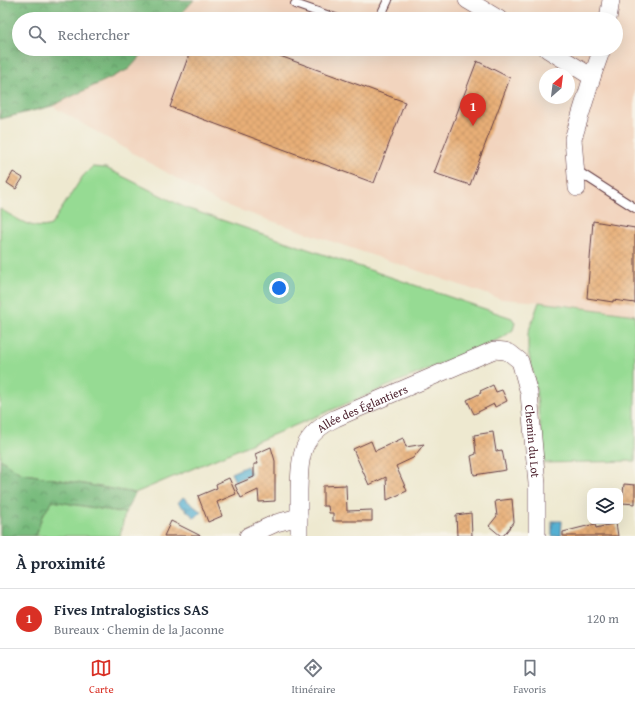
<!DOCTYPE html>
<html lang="fr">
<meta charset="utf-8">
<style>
body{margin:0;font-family:"Gentium Book Plus",serif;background:#f6f6f7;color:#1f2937}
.controls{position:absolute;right:12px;bottom:12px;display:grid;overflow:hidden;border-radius:8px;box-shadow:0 4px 16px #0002}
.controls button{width:36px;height:36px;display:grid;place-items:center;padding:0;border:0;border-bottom:1px solid #e0e1e3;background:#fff;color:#1f2937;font:20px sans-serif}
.compass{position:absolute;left:539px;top:68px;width:36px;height:36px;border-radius:50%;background:#fff;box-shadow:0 4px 16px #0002;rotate:28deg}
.you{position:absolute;left:279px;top:288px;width:14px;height:14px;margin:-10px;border:3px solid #fff;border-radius:50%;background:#1a73e8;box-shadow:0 0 0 6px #1a73e833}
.badge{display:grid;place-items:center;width:26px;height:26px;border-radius:50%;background:#d93025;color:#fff;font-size:13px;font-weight:700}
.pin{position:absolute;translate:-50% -33px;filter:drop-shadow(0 1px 2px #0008)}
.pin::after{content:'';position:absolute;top:21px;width:14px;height:12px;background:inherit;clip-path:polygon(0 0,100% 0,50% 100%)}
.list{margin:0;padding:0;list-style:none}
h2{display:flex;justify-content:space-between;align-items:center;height:52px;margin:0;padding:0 16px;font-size:17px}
h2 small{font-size:13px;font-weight:400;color:#747a83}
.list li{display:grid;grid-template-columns:26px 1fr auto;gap:12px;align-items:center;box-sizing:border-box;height:60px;padding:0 16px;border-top:1px solid #e0e1e3}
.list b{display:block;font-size:15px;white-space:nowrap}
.list p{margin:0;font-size:13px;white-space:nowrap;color:#747a83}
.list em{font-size:13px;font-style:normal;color:#747a83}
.icon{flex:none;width:22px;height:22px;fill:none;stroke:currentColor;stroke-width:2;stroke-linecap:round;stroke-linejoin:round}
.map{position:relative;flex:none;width:635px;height:536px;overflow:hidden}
.search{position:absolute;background:#fff;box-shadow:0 4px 16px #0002;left:12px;right:12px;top:12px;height:44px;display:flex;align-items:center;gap:10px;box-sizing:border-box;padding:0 14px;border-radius:22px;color:#747a83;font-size:15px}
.sheet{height:112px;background:#fff}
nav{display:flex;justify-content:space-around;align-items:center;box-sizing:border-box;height:56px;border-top:1px solid #e0e1e3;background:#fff;font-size:11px;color:#747a83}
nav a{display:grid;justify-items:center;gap:2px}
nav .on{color:#d93025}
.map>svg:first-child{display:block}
.built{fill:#f2d4be;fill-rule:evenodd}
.grass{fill:#96db93;stroke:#707d5f}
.forest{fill:url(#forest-crowns);stroke:#616d54}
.water{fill:url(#water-ripples);stroke:#4f687e}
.building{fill:url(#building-cross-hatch)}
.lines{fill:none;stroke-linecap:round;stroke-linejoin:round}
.lane-casing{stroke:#633d44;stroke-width:10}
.street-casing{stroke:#633d44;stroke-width:18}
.lane{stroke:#fff;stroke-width:8}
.street{stroke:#fff;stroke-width:17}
.labels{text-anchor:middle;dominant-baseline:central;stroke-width:4;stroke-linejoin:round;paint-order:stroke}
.street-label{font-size:12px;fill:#4a1f2b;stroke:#f7f3e8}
</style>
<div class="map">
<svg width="635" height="536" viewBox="0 0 635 536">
<defs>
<pattern id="forest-crowns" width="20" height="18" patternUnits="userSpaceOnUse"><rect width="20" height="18" fill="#78bb7d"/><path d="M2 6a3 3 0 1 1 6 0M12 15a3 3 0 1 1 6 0" fill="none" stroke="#649767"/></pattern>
<pattern id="water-ripples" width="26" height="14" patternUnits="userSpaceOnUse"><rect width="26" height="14" fill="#54b0d2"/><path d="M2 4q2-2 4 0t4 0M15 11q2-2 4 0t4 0" fill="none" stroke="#488fab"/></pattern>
<pattern id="building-cross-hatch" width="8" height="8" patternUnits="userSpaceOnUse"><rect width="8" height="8" fill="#e8af77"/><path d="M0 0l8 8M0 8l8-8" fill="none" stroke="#c89667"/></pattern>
</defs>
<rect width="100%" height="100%" fill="#f7f3e8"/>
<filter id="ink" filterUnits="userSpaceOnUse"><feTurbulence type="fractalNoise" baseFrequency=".025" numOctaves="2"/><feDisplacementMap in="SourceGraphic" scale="8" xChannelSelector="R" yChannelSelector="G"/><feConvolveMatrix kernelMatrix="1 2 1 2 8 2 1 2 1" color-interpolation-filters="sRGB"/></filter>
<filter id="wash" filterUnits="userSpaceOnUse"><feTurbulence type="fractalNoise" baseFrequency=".012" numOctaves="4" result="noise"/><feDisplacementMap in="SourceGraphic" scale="16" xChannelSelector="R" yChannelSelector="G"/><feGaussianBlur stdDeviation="0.9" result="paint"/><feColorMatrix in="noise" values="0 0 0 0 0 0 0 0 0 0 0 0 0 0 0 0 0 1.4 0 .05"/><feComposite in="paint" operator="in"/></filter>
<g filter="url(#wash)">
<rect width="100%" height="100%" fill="#eee9d0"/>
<path class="built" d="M194,0H635V315L542,302L501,299L219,203L52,106L129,69L147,49H616V19H176ZM545,74H569V98H545Z"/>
<g class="grass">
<path d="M92,167L106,168L186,208L512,318L515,323L513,330L502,338L135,493L20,473L0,459V209C15,217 33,232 51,225L83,176Z"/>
<path d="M539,302L635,315V461L544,463L536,388L528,350V333Z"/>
<path d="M53,501L125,513L120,536H36L42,516Z"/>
</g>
<g class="forest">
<path d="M0,0H194L176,19H19V49H147L129,69L52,106L0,119Z"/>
<path d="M0,459L20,473L135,493L125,513L53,501L42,516L36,536H0Z"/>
</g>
<g class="water">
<path d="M247,466L251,474L235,481L231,473Z"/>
<path d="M183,497L201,512L195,518L178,503Z"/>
<path d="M552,521H562L561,536H552Z"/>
</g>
<g id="blocks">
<g class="building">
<path d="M191,49H261L405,102L374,183L170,107Z"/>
<path d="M477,61L510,78L470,185L434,173Z"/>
<path d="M13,172L23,178L16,189L7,183Z"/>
<path d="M593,221L635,228V303L613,300V302L587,298Z"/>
<path d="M493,385L496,392L502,390L507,401L495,407L494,404L474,414L467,400L481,393L480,391Z"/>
<path d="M493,432L496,451L502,450L506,470L474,475L471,456L476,454L474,435Z"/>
<path d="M403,438L406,447L424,444L413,458L396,466L407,491L387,500L386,477L369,485L353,449L371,441L375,451Z"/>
<path d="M271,447L275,461V501L259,502L258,490L241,498L235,485L254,477V464H258L255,454Z"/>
<path d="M229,478L236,494L217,502L222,516L208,522L198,496L217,488L216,484Z"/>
<path d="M624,484L635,485V504L622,503Z"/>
<path d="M346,485L347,511L372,510V521H333V513H329L328,506H323V486Z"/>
<path d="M512,499L514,522L503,536H501L489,526L497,516L495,501Z"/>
<path d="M471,513L472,536H457L456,515Z"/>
<path d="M171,521L201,536H164Z"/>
<path d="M616,523L618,536H563V532L595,524L596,528Z"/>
</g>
</g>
</g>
<g filter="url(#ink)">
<use href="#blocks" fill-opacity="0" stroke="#633d44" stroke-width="1"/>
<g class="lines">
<defs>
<g id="lane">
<path d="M295,4L338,19"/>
<path d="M379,19L388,0"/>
<path d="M576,170L635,208"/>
</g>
<g id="street">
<path d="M467,0L499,19"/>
<path d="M608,19L611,0"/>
<path d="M547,49L592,77L602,49"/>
<path d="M577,188L573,139L592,77"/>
<path d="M248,536L276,523L299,517"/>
<path id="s1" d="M299,536C299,520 299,505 299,490C300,454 301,435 336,418L494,350L505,351L510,353L520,361L529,393L537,484V536"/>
</g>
</defs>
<use href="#lane" class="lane-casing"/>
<use href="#street" class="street-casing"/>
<use href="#lane" class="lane"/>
<use href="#street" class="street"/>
</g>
</g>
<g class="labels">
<g class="street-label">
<text stroke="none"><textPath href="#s1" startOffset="161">Allée des Églantiers</textPath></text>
<text stroke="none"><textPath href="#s1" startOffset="416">Chemin du Lot</textPath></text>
</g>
</g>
</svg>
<div class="controls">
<button><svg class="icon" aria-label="layers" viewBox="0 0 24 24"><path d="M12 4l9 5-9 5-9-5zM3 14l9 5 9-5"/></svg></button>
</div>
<svg class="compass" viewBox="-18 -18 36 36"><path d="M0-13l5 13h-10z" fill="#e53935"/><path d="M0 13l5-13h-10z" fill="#747a83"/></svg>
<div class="you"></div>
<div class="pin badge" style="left:473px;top:126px">1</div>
<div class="search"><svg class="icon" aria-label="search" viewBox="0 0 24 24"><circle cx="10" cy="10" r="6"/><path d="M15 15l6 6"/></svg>Rechercher</div>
</div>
<section class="sheet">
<h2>À proximité<small></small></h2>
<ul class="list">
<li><span class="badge">1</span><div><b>Fives Intralogistics SAS</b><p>Bureaux · Chemin de la Jaconne</p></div><em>120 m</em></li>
</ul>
</section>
<nav>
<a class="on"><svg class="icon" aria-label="map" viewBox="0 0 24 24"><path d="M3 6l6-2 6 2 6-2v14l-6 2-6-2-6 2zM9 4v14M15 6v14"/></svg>Carte</a>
<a><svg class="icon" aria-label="directions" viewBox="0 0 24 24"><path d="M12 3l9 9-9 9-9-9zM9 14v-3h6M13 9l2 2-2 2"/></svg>Itinéraire</a>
<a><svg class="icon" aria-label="saved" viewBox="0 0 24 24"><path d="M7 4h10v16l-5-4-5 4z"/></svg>Favoris</a>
</nav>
